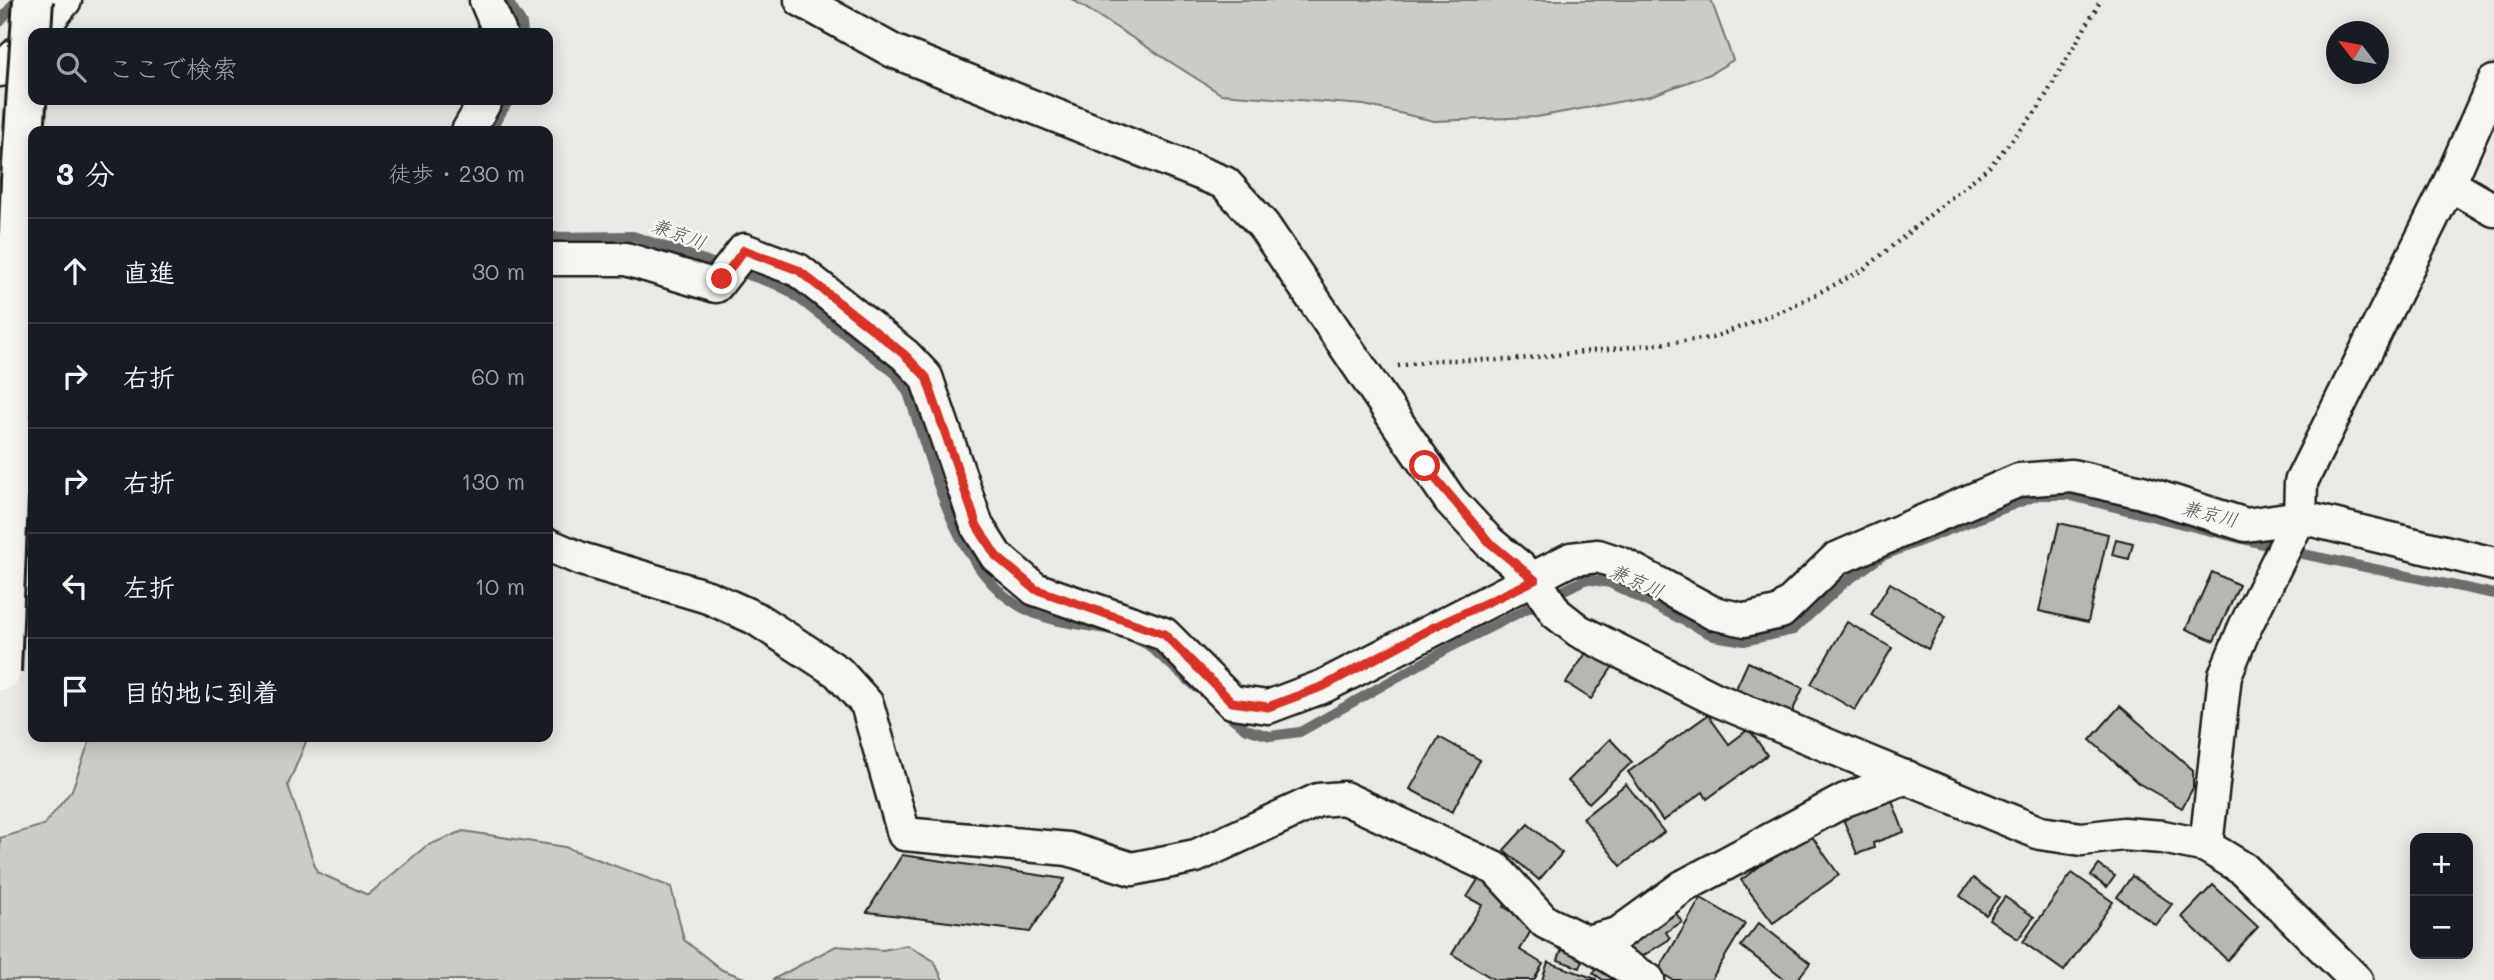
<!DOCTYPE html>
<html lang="ja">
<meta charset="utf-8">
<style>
body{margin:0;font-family:Mali,"Klee One",sans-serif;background:#20242c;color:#f1f3f6}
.controls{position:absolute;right:21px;bottom:21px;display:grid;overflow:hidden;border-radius:14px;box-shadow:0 4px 18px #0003}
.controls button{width:63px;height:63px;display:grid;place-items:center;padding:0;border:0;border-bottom:2px solid #363941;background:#171b24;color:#f1f3f6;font:35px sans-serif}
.compass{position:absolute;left:2326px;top:21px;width:63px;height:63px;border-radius:50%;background:#171b24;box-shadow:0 4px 18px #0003;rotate:301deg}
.stop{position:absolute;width:21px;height:21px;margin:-16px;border:5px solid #d93025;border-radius:50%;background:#fff}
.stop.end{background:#d93025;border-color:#fff;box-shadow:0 2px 7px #0008}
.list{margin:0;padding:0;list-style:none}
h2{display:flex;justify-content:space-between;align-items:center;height:91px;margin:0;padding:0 28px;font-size:30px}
h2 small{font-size:23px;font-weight:400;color:#9ea1a6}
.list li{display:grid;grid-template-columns:46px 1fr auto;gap:21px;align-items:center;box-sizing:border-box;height:105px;padding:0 28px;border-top:2px solid #363941}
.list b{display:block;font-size:26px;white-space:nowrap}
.list em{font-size:23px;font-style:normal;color:#9ea1a6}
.icon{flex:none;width:38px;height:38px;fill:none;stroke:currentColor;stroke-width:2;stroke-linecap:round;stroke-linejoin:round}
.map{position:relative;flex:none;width:2494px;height:980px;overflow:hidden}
.search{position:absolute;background:#171b24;box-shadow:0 4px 18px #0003;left:28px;top:28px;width:525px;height:77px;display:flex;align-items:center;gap:18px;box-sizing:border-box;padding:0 24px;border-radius:14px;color:#9ea1a6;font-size:26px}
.panel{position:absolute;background:#171b24;box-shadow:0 4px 18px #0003;left:28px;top:126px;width:525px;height:616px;border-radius:14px}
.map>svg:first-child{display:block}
.green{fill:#cbcbc7;stroke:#747472;stroke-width:2}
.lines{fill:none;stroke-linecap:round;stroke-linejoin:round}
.stream{stroke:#6d6d6c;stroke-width:10}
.building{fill:#b6b6b3;stroke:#1c1c1c;stroke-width:2}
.street-casing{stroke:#1c1c1c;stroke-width:37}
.path{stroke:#1c1c1c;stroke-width:4.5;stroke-dasharray:2 5;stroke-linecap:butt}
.street{stroke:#f6f6f2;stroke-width:32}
.highway-bridge-casing{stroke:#1c1c1c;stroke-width:44;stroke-linecap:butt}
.highway-bridge{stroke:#f6f6f2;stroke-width:38}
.route{stroke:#d93025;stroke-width:9}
.labels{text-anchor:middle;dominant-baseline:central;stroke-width:5;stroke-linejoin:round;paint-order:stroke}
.water-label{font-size:19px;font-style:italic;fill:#525251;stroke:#f6f6f2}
</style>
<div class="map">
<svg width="2494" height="980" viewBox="0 0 2494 980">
<rect width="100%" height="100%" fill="#e9e9e5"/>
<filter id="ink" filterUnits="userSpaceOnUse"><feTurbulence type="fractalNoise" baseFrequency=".0143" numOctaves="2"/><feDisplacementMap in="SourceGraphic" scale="14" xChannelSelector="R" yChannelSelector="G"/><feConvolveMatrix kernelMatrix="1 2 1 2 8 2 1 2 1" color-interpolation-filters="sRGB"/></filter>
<g filter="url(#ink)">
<g class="green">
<path d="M1073,0H1711L1733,60L1710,74L1650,96L1537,117L1434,121L1364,105L1221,94Z"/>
<path d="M91,737H308L288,785L317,872L368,895L426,846L463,831L565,847L671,887L684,940L722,970L750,980H0V838L44,825L72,790Z"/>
<path d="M907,945L934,961L943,980H772L836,946L883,950Z"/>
</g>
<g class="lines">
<g class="stream">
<path d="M507,0L522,24L523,33"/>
<path d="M0,22L16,0"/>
<path d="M490,131L509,100"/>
<path d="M548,237L633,236L775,284L789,291L896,374L908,393C933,464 956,581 1033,613C1056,623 1086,625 1111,630"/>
<path d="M1136,639L1148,645L1197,688"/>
<path d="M1222,710L1246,729L1270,736L1300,732L1451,647L1586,579L1610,583L1714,636L1744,641L1793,630L1843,584L1882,556L2038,495H2067L2303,554L2494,594"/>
</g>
</g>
<g class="building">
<path d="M2059,523L2108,534L2088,622L2039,611Z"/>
<path d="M2116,539L2133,543L2129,559L2112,555Z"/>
<path d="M2212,572L2239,585L2214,641L2186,629Z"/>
<path d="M1890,583L1946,616L1928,649L1871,615Z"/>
<path d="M1847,622L1892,648L1855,710L1811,684Z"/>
<path d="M1588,650L1613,666L1591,699L1566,683Z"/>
<path d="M1748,662L1803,688L1789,719L1734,693Z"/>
<path d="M2120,706L2193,770V788L2182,808L2138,783L2090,740Z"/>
<path d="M1708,715L1729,744L1749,729L1767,755L1707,799L1703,792L1663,821L1628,772Z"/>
<path d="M1439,737L1480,760L1452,812L1410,789Z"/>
<path d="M1610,739L1632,762L1589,803L1568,781Z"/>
<path d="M1626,784L1664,832L1621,866L1583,818Z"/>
<path d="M1891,798L1904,832L1873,843L1874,848L1857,854L1842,816Z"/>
<path d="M1528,824L1562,853L1539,880L1504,850Z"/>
<path d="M1808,831L1839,875L1773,923L1741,880Z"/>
<path d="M902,855L1065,879L1030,932L867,912Z"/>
<path d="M2099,865L2115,876L2107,887L2091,876Z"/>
<path d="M2072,873L2113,902L2064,971L2023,942Z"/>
<path d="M2132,876L2172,904L2156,925L2117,897Z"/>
<path d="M1479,878L1510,896L1504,907L1534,925L1520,950L1543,964L1534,980H1495L1452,954L1482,905L1467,897Z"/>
<path d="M1973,878L1999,897L1986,915L1960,896Z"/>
<path d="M2213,885L2258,927L2227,960L2182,917Z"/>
<path d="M2005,897L2034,917L2018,939L1989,919Z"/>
<path d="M1701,898L1745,924L1711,980H1673L1658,971Z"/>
<path d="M1673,909L1682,922L1666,932L1670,939L1633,962L1621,943Z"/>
<path d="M1759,923L1810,963L1797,980H1785L1741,946Z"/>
<path d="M1563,946L1585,954L1580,968L1558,960Z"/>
<path d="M1548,962L1596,979V980H1542Z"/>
<path d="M1602,962L1628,980H1603L1593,973Z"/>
</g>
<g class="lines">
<defs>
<g id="street">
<path d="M486,0L500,33"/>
<path d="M801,0L893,51L1225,183L1263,225L1450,500L1489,542L1535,580L1556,613L1579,631L1715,699L2040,833L2082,839L2123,834L2163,837L2206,846L2244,869L2356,980"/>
<path d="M38,33L65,0"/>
<path d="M0,70L33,39"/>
<path d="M468,131L486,100"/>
<path d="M2449,184L2494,210"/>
<path d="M548,259H626L716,286L744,250L798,270L905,355L926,377L977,526L996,556L1035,589L1164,634L1232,702L1268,707L1324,686L1571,559L1598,556L1622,564L1713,613L1745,620L1781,612L1836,559L2019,480L2072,476L2142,492L2246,525L2300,517L2494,564"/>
<path d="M548,545L581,559L708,597L755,618L838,672L867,704L904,834L1068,849L1132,869L1196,856L1318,800L1344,798L1496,869L1545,922L1586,942L1618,934L1684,886L1845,800L1907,777"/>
<path d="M2206,846L2225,675L2245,627L2300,517L2301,482L2449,184L2494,82"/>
<path d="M1586,942L1648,980"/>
</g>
</defs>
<use href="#street" class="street-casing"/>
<path class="path" d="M1398,366L1437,360H1510L1712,338L1789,308L1863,270L1990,166L2038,109L2101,0"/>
<use href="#street" class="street"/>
<defs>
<path id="highway-bridge" d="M1,671L21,180L33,0"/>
</defs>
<use href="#highway-bridge" class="highway-bridge-casing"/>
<use href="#highway-bridge" class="highway-bridge"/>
</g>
</g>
<g class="lines" filter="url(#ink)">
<path class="route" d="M722,279L744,250L798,270L905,355L926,377L977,526L996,556L1035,589L1164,634L1232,702L1268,707L1324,686L1434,627L1535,580L1489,542L1425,466"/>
</g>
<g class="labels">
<g class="water-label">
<text transform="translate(679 233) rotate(20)">兼京川</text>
<text transform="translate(2210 513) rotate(14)">兼京川</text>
<text transform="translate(1637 580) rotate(24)">兼京川</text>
</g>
</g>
</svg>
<div class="controls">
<button>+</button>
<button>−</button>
</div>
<svg class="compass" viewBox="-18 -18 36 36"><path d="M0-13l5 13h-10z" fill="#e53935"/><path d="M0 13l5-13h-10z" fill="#9ea1a6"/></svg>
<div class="stop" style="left:1425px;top:466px"></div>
<div class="stop end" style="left:722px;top:279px"></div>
<div class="search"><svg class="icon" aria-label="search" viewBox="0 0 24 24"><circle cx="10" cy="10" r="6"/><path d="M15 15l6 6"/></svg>ここで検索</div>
<section class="panel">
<h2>3 分<small>徒歩 · 230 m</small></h2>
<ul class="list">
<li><svg class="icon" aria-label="ahead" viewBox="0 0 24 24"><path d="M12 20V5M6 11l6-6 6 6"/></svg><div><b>直進</b></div><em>30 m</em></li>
<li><svg class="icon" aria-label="right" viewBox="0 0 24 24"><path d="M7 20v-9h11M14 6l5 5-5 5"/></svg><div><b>右折</b></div><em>60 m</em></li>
<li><svg class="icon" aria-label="right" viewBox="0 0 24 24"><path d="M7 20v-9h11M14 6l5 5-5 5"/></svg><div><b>右折</b></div><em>130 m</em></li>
<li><svg class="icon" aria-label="left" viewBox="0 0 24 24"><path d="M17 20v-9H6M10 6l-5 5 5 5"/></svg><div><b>左折</b></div><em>10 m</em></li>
<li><svg class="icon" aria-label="arrive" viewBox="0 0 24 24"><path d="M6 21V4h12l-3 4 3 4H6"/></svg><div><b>目的地に到着</b></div></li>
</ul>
</section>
</div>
